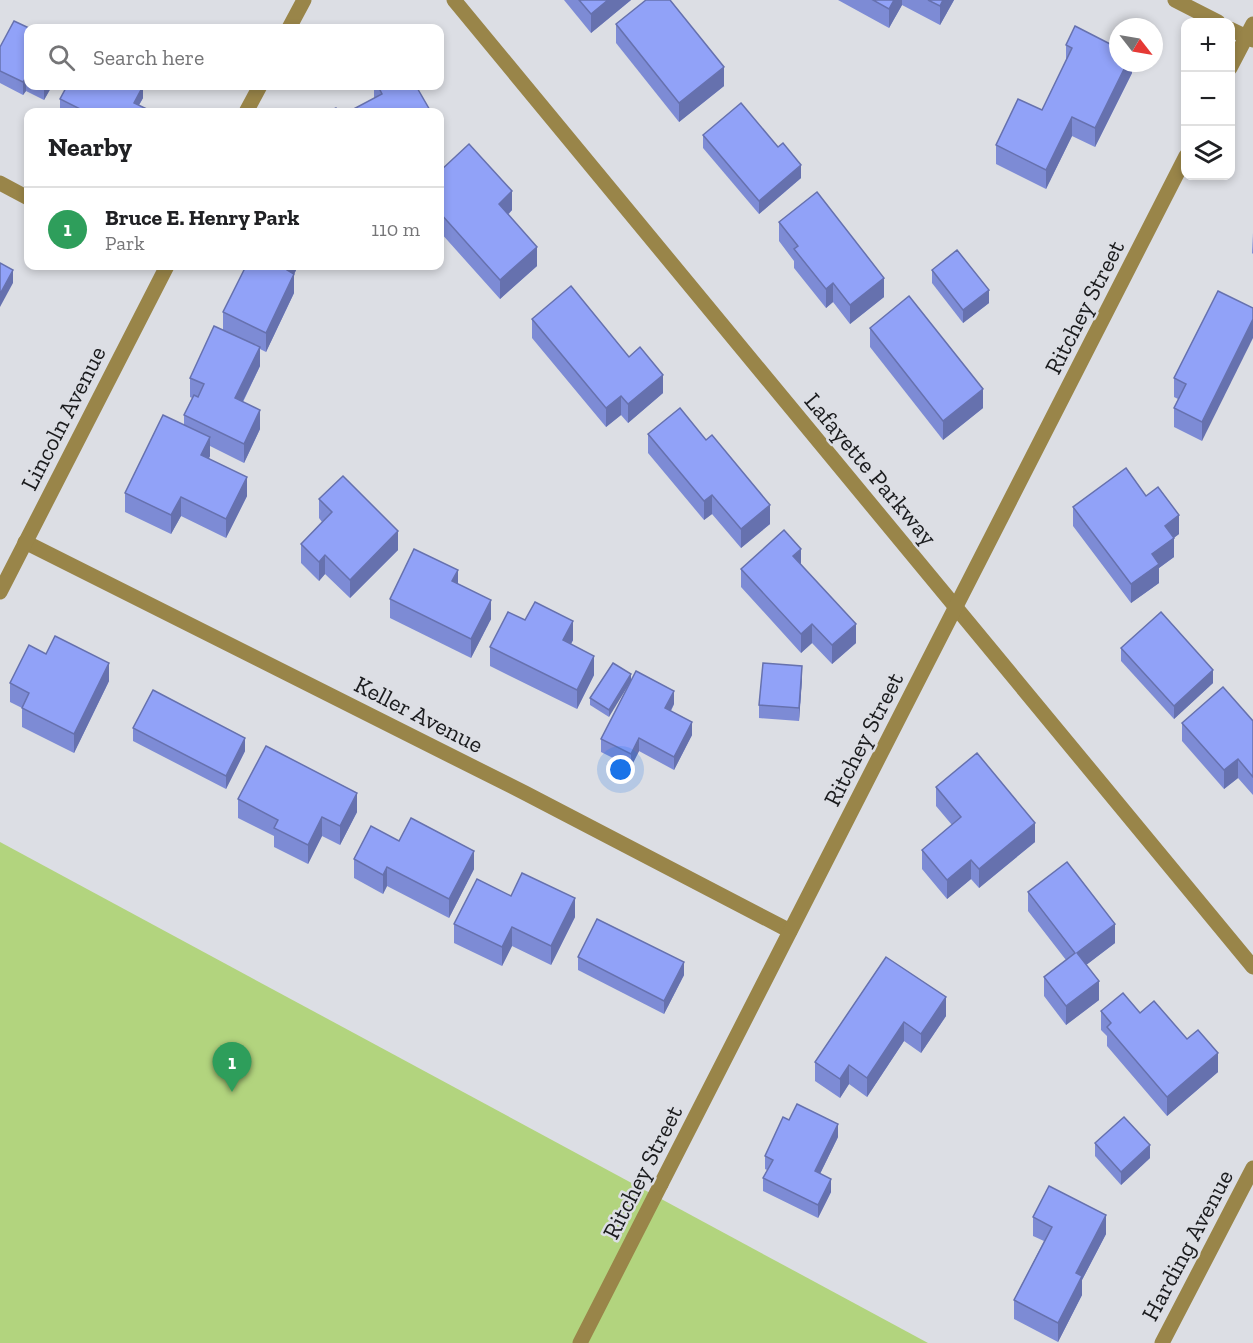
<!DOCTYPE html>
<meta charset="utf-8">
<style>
body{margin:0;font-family:"Zilla Slab",serif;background:#f2f2f2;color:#202124}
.controls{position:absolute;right:18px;top:18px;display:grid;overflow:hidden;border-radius:12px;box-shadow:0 3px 9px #0003}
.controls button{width:54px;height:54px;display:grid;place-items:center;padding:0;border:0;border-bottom:2px solid #e0e0e0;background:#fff;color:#202124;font:30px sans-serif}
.compass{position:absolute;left:1109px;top:18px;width:54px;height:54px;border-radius:50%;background:#fff;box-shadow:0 3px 9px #0003;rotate:121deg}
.you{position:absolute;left:621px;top:770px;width:21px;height:21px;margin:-15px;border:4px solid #fff;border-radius:50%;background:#1a73e8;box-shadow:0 0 0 9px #1a73e833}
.badge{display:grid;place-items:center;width:39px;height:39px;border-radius:50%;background:#6d4ac3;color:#fff;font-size:20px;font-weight:700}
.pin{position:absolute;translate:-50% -50px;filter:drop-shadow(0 2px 3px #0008)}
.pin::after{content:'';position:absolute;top:32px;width:21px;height:18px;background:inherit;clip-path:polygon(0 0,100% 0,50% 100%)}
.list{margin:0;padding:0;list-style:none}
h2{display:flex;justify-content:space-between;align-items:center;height:78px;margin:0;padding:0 24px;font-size:26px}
h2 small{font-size:20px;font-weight:400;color:#757577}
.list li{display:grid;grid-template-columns:39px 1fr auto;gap:18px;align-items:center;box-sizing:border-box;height:84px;padding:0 24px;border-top:2px solid #e0e0e0}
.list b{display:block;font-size:22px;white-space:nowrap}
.list p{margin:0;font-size:20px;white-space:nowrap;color:#757577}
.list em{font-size:20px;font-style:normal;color:#757577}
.icon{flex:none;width:33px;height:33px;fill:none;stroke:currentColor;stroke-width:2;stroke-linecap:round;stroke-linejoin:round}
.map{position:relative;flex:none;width:1253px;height:1343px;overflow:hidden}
.search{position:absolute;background:#fff;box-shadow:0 3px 9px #0003;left:24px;top:24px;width:420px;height:66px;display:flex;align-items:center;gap:15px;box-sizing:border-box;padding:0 21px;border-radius:12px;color:#757577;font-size:22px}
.panel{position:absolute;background:#fff;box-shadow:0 3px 9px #0003;left:24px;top:108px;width:420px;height:162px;border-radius:12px}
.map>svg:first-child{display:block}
.green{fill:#b2d47e}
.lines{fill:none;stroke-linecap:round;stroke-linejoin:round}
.service{stroke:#998549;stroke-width:15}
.minor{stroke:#998549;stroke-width:15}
.wall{fill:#7d8bd5}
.shaded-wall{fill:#6671ae}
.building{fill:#91a2f8;stroke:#6671ae;stroke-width:1.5}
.labels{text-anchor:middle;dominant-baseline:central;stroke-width:5;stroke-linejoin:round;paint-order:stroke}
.street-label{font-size:24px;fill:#1a1b1d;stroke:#dcdee4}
</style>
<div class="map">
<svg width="1253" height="1343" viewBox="0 0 1253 1343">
<rect width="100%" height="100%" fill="#dcdee4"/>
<path class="green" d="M0,842L928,1343H0Z"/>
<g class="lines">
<path class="service" d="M580,1343L661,1184"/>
<g class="minor">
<path d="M454,0L1253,967"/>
<path d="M1175,0L1218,22"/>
<path d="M289,28L304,0"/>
<path d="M1230,29L1253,40"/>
<path d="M1230,68L1253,24"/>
<path d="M246,112L260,86"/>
<path d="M0,183L28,198"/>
<path d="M25,542L525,793L790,931"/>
<path d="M0,592L167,266"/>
<path d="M661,1184L1186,156"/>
<path d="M1162,1343L1253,1168"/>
</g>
</g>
<g class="wall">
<path d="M564,0H631L591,33Z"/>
<path d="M838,0H954L940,25L902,5L889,28Z"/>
<path d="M616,24L724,86L679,122L616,43Z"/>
<path d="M28,28V86H52L44,100L26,91L23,95L0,83V47Z"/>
<path d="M1066,45L1132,63V73L1095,147L1072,136L1046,189L996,164V145L1042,110L1066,62Z"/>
<path d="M374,86H416L374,98Z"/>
<path d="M143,98L139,105L153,112H60V99Z"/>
<path d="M703,135L801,178L759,214L703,148Z"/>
<path d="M440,171L512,210L508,215L537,266L500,299L440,232Z"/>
<path d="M779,222L884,297L850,324L833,302L826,308L794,268V261L779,241Z"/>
<path d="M1253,233V254L1252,253Z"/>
<path d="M246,266H298L294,274V293L266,352L260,349V366L243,402L260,429L244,463L210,446V456L209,458L247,496L226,538L181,516L171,534L125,512V493L184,425V415L192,398L190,397V378L223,330V312Z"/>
<path d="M932,270L989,303L963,323L932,283Z"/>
<path d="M1218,291L1202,441L1174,427V408L1178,399L1174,397V378Z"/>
<path d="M532,319L629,357L663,393L628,423L621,415L606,427L532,338Z"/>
<path d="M870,328L983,408L943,440L870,347Z"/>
<path d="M648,434L770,524L741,548L712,514L704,520L648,453Z"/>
<path d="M1146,496L1179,534L1173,538L1174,557L1159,568V583L1131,603L1073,526V507Z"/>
<path d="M319,499L398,550L350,598L325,574L319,581L301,563V544L322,522L319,518Z"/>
<path d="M801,564L856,643L832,664L812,643L801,653L741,587V569Z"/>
<path d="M458,584L491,619L471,658L390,618V599Z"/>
<path d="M525,620L573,640L571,644L594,675L577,709L490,666V647Z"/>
<path d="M1121,648L1213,683L1174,719L1121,661Z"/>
<path d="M46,654L109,681L74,753L22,727V708L10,702V683Z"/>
<path d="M613,663L609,717L590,705V698Z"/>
<path d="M802,679L799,721L759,718V705Z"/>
<path d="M674,704L671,711L692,735L674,770L639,751L631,767L601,752V739Z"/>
<path d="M1253,721V795L1238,778L1224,789L1182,741V723Z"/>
<path d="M133,728L245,751L226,789L133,741Z"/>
<path d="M936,787L1035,842L979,888L971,879L947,899L922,869V850L952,825L936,806Z"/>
<path d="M238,799L357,812L340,845L322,836L308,864L274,847V836L238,818Z"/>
<path d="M399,841L474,869L449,918L387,886L383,894L354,878V859Z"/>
<path d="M1028,892L1115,943L1086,965L1099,1000L1066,1025L1044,996V977L1066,960L1028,911Z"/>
<path d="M511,896L575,917L551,965L512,946L502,966L454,943V924Z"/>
<path d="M578,957L684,975L664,1014L578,970Z"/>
<path d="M886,957L946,1016L921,1053L904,1041L867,1097L849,1084L840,1098L815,1081V1062Z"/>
<path d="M1101,1011L1140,1013L1187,1039L1218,1072L1167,1116L1107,1046V1036L1101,1030Z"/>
<path d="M838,1137L820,1174L831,1192L818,1218L763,1191V1178L767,1170L765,1169V1156Z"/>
<path d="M1095,1143L1150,1158L1121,1185L1095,1156Z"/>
<path d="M1033,1217L1106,1234L1082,1280V1295L1058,1342L1014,1319V1300L1044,1241L1033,1236Z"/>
</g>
<g class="shaded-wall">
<path d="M608,0H631L591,33V14Z"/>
<path d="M894,0H902V5L889,28V9Z"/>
<path d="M943,0H954L940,25V6Z"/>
<path d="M1127,63H1132V73L1095,147V128Z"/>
<path d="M724,67V86L679,122V103Z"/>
<path d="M26,78V91L23,95V82Z"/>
<path d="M45,86H52L44,100V87Z"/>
<path d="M143,86V98L135,112L134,103Z"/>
<path d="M1072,117V136L1046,189V170Z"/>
<path d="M801,165V178L759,214V201Z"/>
<path d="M512,191V210L499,223V204Z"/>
<path d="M537,247V266L500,299V280Z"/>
<path d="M289,266H298L287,289V270Z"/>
<path d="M13,270V283L0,307V294Z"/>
<path d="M294,274V293L266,352V333Z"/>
<path d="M884,278V297L850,324V305Z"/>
<path d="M833,283V302L826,308V289Z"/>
<path d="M989,290V303L963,323V310Z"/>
<path d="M1253,319V338L1202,441V422Z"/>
<path d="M260,347V366L235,417V398Z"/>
<path d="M663,375V393L628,423V404Z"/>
<path d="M983,389V408L943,440V421Z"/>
<path d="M621,396V415L606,427V408Z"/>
<path d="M260,410V429L244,463V444Z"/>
<path d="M210,437V456L201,474V455Z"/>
<path d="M247,477V496L226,538V519Z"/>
<path d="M712,495V514L704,520V501Z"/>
<path d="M181,497V516L171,534V515Z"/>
<path d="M770,505V524L741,548V529Z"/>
<path d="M1179,515V534L1165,545V526Z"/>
<path d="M398,531V550L350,598V580Z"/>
<path d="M1174,538V557L1159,568V583L1131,603V584L1152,554Z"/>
<path d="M801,549V568L793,556Z"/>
<path d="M325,555V574L319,581V562Z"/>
<path d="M458,570V589L452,581Z"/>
<path d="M491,600V619L471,658V639Z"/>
<path d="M573,621V640L563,659V640Z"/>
<path d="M812,624V643L801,653V634Z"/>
<path d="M856,624V643L832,664V645Z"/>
<path d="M594,656V675L577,709V690Z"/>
<path d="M109,663V681L74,753V734Z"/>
<path d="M802,666V679L799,721V708Z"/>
<path d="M1213,670V683L1174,719V706Z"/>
<path d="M631,674V681L609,717V710Z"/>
<path d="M674,691V704L665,721V708Z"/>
<path d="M692,722V735L674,770V757Z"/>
<path d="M245,738V751L226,789V776Z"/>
<path d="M639,738V751L631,767V754Z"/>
<path d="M1238,759V778L1224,789V770Z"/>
<path d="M357,793V812L340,845V826Z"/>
<path d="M322,817V836L308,864V845Z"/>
<path d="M1035,823V842L979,888V869Z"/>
<path d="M474,851V869L449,918V899Z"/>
<path d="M971,860V879L947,899V880Z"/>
<path d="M387,867V886L383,894V875Z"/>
<path d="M575,898V917L551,965V946Z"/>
<path d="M1115,924V943L1077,972V953Z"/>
<path d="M512,927V946L502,966V947Z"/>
<path d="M684,962V975L664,1014V1001Z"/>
<path d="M1099,981V1000L1066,1025V1006Z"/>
<path d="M946,997V1016L921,1053V1034Z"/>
<path d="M904,1022V1041L867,1097V1078Z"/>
<path d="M1218,1053V1072L1167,1116V1097Z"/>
<path d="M849,1065V1084L840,1098V1079Z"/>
<path d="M838,1124V1137L815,1184V1171Z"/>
<path d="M1150,1145V1158L1121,1185V1172Z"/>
<path d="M831,1179V1192L818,1218V1205Z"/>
<path d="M1106,1215V1234L1082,1280V1295L1058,1342V1323L1076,1273Z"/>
</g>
<g class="building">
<path d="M579,0H608L591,14Z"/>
<path d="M646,0H670L724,67L679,103L616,24Z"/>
<path d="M873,0H894L889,9Z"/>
<path d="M928,0H943L940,6Z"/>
<path d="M14,21L29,28L28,80L26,78L23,82L0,71V47Z"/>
<path d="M1075,26L1118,48V63H1127L1095,128L1072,117L1046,170L996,145L1018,99L1042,110L1072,48L1066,45Z"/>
<path d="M67,86H143L134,103L153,112H86L60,99Z"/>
<path d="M378,86H416L431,112H348L382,94Z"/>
<path d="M741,103L778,147L783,143L801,165L759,201L703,135Z"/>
<path d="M336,108L338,112H327Z"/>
<path d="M469,144L512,191L499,204L537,247L500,280L440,213V171Z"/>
<path d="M817,192L884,278L850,305L833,283L826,289L794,249L798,246L779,222Z"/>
<path d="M957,250L989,290L963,310L932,270Z"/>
<path d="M0,263L13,270L0,294Z"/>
<path d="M246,266H289L287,270L294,274L266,333L223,312Z"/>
<path d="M571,286L629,357L640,347L663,375L628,404L621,396L606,408L532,319Z"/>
<path d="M1218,291L1253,308V319L1202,422L1174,408L1186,384L1174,378Z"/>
<path d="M909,296L983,389L943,421L870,328Z"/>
<path d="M214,326L260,347L235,398L260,410L244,444L184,415L194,395L198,397L204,384L190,378Z"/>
<path d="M680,408L706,440L712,435L770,505L741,529L712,495L704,501L648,434Z"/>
<path d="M163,415L210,437L201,455L247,477L226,519L181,497L171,515L125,493Z"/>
<path d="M1126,468L1146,496L1158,487L1179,515L1165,526L1174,538L1152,554L1159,564L1131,584L1073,507Z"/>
<path d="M343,476L398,531L350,580L325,555L319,562L301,544L332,512L319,499Z"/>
<path d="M784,530L801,549L793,556L856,624L832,645L812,624L801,634L741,569Z"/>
<path d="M414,549L458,570L452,581L491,600L471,639L390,599Z"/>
<path d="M535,602L573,621L563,640L594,656L577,690L490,647L508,612L525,620Z"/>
<path d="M1161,612L1213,670L1174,706L1121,648Z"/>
<path d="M55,636L109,663L74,734L22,708L29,693L10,683L29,645L46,654Z"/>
<path d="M613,663L631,674L609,710L590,698Z"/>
<path d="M763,663L802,666L799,708L759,705Z"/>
<path d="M636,671L674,691L665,708L692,722L674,757L639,738L631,754L601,739Z"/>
<path d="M1223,687L1253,721V777L1238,759L1224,770L1182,723Z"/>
<path d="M153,690L245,738L226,776L133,728Z"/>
<path d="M266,746L357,793L340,826L322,817L308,845L274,828L278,820L238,799Z"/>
<path d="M977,753L1035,823L979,869L971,860L947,880L922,850L961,817L936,787Z"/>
<path d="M411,818L474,851L449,899L387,867L383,875L354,859L371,826L399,841Z"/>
<path d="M1067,862L1115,924L1077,953L1099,981L1066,1006L1044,977L1075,953L1028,892Z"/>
<path d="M522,873L575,898L551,946L512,927L502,947L454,924L477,879L511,896Z"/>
<path d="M597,919L684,962L664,1001L578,957Z"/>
<path d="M886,957L946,997L921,1034L904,1022L867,1078L849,1065L840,1079L815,1062Z"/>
<path d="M1123,993L1140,1013L1154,1001L1187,1039L1198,1030L1218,1053L1167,1097L1107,1027L1111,1023L1101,1011Z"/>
<path d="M797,1104L838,1124L815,1171L831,1179L818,1205L763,1178L773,1160L765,1156L783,1117L789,1120Z"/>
<path d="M1124,1117L1150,1145L1121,1172L1095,1143Z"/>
<path d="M1049,1186L1106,1215L1076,1273L1082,1276L1058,1323L1014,1300L1052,1227L1033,1217Z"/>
</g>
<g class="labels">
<g class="street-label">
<text transform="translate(1084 307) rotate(-63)">Ritchey Street</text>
<text transform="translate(63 418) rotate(-63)">Lincoln Avenue</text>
<text transform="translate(871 469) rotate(50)">Lafayette Parkway</text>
<text transform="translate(419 714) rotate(27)">Keller Avenue</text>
<text transform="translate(863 739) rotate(-63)">Ritchey Street</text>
<text transform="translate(642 1172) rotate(-63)">Ritchey Street</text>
<text transform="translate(1187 1245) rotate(-62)">Harding Avenue</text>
</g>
</g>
</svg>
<div class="controls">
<button>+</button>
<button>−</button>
<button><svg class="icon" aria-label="layers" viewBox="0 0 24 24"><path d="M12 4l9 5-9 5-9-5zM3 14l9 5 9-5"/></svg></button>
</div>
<svg class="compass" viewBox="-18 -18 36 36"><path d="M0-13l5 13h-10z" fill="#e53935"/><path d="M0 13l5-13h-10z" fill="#757577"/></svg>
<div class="you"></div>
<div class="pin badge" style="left:232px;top:1092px;background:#2e9e5b">1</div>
<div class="search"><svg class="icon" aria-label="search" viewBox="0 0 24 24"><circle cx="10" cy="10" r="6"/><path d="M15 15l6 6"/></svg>Search here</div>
<section class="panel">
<h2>Nearby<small></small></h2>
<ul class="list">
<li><span class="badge" style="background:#2e9e5b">1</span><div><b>Bruce E. Henry Park</b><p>Park</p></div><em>110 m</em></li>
</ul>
</section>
</div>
